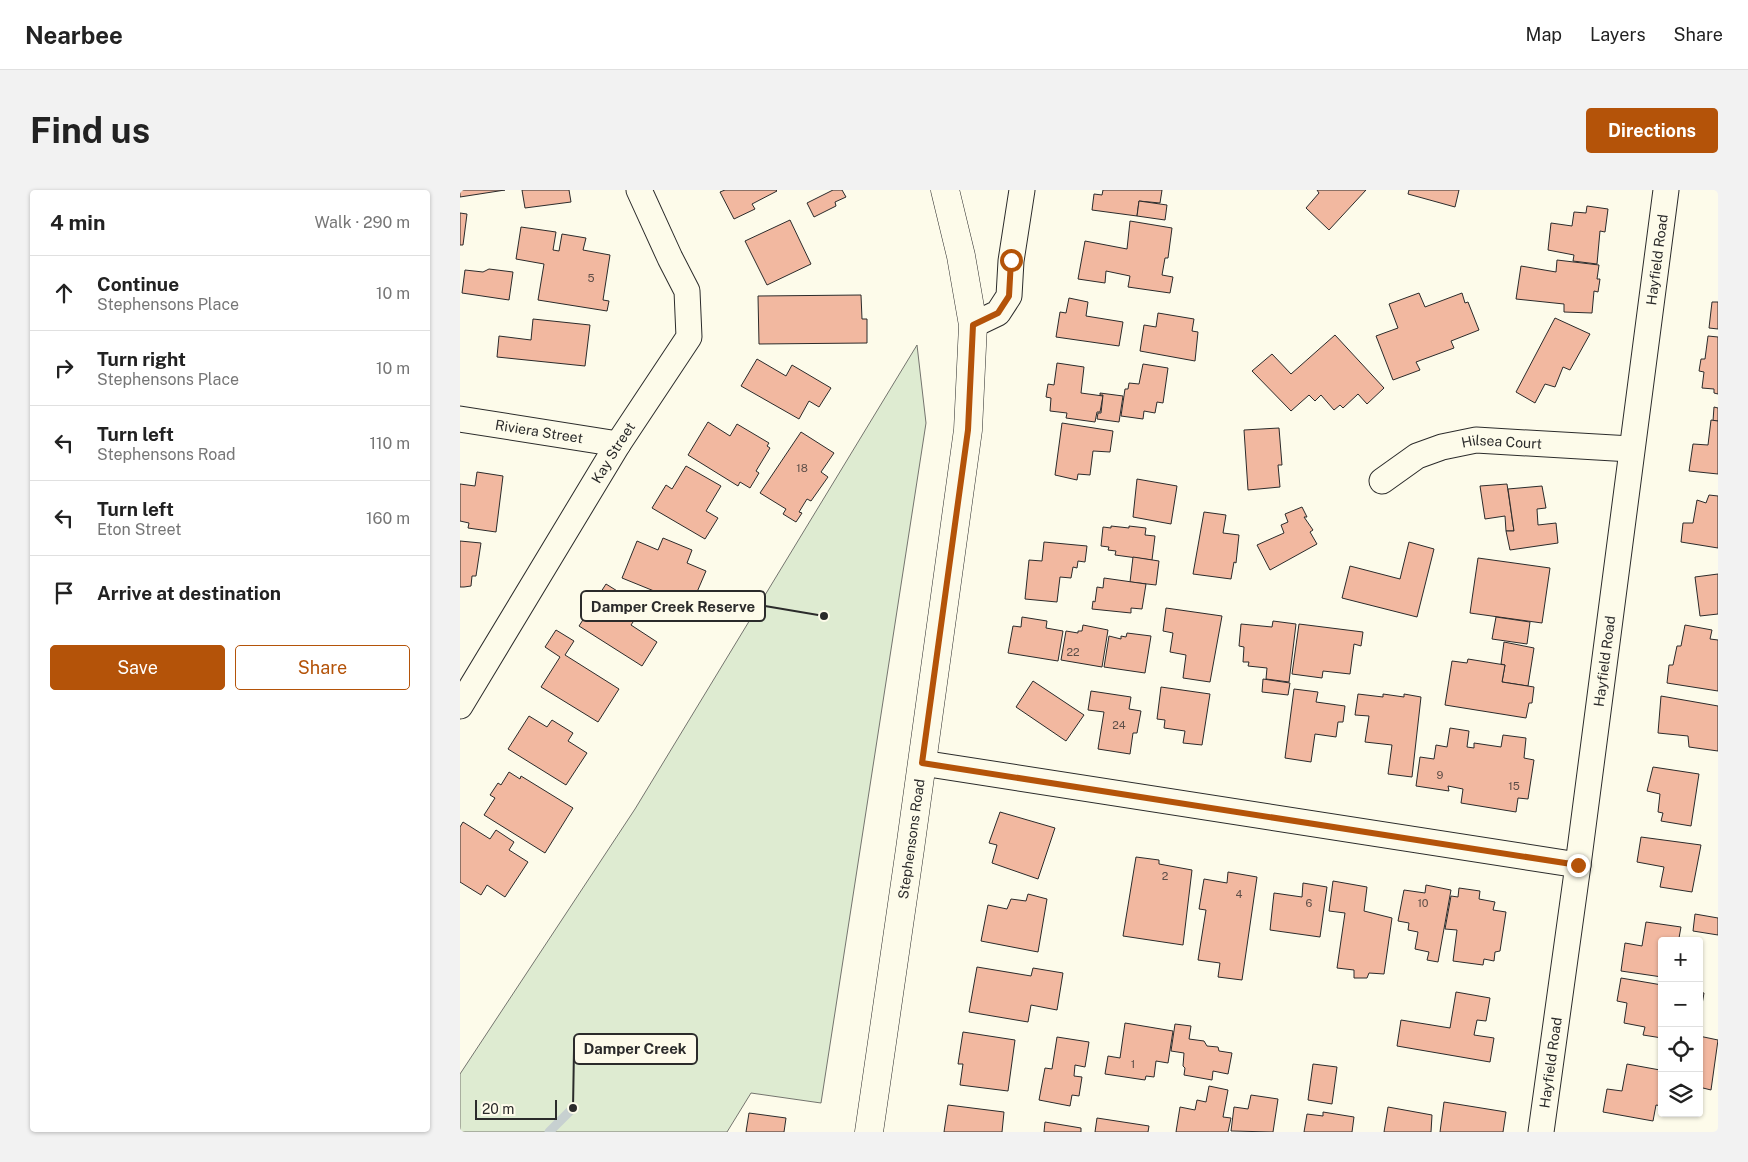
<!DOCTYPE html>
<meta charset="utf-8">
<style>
body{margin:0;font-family:"Public Sans",sans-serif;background:#f2f2f2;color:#222}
.controls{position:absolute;right:15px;bottom:15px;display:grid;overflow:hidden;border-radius:5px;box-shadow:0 1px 4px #0004}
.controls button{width:45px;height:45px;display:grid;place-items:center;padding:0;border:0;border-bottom:1px solid #e0e0e0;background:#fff;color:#222;font:25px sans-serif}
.scale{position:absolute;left:15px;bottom:12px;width:82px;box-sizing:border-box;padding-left:5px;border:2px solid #2b2b2b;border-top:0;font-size:14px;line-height:18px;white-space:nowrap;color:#2b2b2b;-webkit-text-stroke:4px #fdfbea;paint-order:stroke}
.stop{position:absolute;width:15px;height:15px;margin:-11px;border:4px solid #b45309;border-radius:50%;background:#fff}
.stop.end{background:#b45309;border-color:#fff;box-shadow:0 1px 5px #0008}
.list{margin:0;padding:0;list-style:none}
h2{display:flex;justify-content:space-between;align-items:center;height:65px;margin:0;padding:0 20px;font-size:21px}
h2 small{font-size:16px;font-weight:400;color:#767676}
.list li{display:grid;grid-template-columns:32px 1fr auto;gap:15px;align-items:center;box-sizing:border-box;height:75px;padding:0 20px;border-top:1px solid #e0e0e0}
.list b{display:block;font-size:19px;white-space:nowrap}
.list p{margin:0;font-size:16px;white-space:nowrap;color:#767676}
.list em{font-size:16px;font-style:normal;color:#767676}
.actions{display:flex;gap:10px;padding:15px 20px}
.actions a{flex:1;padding:11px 0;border:1px solid #b45309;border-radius:5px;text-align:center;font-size:18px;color:#b45309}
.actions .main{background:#b45309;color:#fff}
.icon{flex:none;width:28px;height:28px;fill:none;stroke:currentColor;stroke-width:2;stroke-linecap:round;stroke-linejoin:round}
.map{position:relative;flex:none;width:1258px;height:942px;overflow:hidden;border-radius:5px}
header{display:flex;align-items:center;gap:30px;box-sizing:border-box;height:70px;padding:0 25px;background:#fff;border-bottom:1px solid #e0e0e0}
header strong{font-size:24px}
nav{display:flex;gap:28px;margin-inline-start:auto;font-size:18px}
.intro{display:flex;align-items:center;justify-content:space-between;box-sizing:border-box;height:120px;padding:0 30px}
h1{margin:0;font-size:35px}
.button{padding:12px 22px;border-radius:5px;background:#b45309;color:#fff;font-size:18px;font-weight:700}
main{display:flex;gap:30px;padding:0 30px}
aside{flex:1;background:#fff;border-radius:5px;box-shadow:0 1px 4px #0004}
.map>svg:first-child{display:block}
.green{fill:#deebd1;stroke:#74746e}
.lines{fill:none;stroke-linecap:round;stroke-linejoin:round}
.stream{stroke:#c7d0d0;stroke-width:9}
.building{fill:#f2b8a0;stroke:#2b2b2b}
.minor-casing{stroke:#2b2b2b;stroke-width:27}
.primary-casing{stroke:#2b2b2b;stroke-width:29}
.minor{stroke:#fdfbea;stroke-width:25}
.primary{stroke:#fdfbea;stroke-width:28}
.route{stroke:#b45309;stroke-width:6}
.labels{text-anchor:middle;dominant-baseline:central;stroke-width:4;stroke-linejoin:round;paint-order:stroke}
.number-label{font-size:11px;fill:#5d4e48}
.street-label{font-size:14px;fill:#2b2b2b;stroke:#fdfbea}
.leader{fill:none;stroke:#2b2b2b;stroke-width:2}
.callout-dot{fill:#2b2b2b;stroke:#fdfbea;stroke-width:2}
.callout{fill:#fdfbea;stroke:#2b2b2b;stroke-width:2}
.callout-label{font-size:15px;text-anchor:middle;font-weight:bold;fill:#2b2b2b}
</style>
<header>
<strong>Nearbee</strong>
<nav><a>Map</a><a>Layers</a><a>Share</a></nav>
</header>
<div class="intro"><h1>Find us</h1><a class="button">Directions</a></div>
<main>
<aside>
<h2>4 min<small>Walk · 290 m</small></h2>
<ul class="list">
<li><svg class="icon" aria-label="ahead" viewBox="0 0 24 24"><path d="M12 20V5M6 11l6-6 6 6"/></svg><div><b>Continue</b><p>Stephensons Place</p></div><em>10 m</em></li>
<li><svg class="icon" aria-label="right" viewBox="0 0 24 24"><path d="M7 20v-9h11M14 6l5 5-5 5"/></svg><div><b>Turn right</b><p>Stephensons Place</p></div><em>10 m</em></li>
<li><svg class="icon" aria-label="left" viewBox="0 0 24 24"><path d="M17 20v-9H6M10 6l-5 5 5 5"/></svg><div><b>Turn left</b><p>Stephensons Road</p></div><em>110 m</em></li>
<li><svg class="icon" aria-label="left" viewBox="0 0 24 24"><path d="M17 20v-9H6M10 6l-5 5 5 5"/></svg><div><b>Turn left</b><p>Eton Street</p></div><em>160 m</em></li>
<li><svg class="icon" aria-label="arrive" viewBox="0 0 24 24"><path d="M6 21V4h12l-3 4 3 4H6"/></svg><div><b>Arrive at destination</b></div></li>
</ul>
<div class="actions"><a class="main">Save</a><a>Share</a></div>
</aside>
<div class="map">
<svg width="1258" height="942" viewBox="0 0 1258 942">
<rect width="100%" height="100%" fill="#fdfbea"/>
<path class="green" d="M457,155L466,233L361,913L291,903L267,942H0V884L175,619Z"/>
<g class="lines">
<path class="stream" d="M89,942L113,918"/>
</g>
<g class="building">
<path d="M0,0H45L0,7Z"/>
<path d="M62,0H109L111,12L65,18Z"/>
<path d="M265,0H316L317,1L292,14L295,19L274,29L260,2Z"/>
<path d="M373,0H382L386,7L375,12L376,16L354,27L347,13Z"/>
<path d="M643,0H702L700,13L679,11L677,26L632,20L634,4L642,5Z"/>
<path d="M857,0H906L869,40L846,18L859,3Z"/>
<path d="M949,0H999L995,17L948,4Z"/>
<path d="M679,11L707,15L705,30L677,26Z"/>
<path d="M1127,16L1148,19L1145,42L1140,41L1137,74L1113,71L1114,65L1088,60L1091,33L1112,36L1114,22L1126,23Z"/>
<path d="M0,23L7,24L3,55H0Z"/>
<path d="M330,30L351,74L307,95L285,51Z"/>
<path d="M670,31L712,38L708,68H705L702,85L713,87L710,103L668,97L670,86L646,81L645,93L618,89L625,51L667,59Z"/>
<path d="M61,37L96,42L93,60L99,61L102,44L126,48L123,60L150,65L143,110L149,111L147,121L78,110L84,74L56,69Z"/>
<path d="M1097,70L1139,75L1137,89H1140L1138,102L1134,101L1132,123L1104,122V114L1056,109L1061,76L1096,82Z"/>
<path d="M29,79L53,82L49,110L2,103L5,80L23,82Z"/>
<path d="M959,103L965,117L1002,103L1005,113L1008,112L1019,140L991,151L994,158L956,172L960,180L933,190L916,146L938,138L929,114Z"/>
<path d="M401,105L402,129H407V153L299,154L298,106Z"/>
<path d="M609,108L628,112L626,126L663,132L659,156L596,147L600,122L606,123Z"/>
<path d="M1252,112H1258V139L1249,138Z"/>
<path d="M698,123L734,129L732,141L738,142L735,171L680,161L684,135L696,137Z"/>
<path d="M1095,128L1130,144L1110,180L1103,177L1095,197L1085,194L1075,213L1056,202Z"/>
<path d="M73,129L130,135L125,176L37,167L39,146L71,150Z"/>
<path d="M875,145L924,198L907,214L898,204L883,218L880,215L874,220L861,205L855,211L849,205L831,221L792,181L812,164L831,184Z"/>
<path d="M1248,146L1258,147V204L1254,203V199L1242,198L1244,182L1239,181L1241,169H1245Z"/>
<path d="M297,169L326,186L332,175L371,198L359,217L349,211L339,229L281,196Z"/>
<path d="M597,173L624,177L621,203L643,206L640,222H637L635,232L606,228L607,223L590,221L591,208L586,207L588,194L594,195Z"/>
<path d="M683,174L708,178L703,213L697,212L695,223L684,221L683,229L661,226L665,199H668L669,193L679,194Z"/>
<path d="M640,203L663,206L659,232L637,229L638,223H641L643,205H640Z"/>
<path d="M1254,217L1258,218V231H1253Z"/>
<path d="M1251,230L1258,231V284L1229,281L1233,254L1248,255Z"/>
<path d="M248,232L270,246L277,234L309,253L307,256L310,258L296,281L299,283L290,298L280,292L278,296L228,265Z"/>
<path d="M602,233L653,241L650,262L633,261L630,285L618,284L617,290L595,285Z"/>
<path d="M819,238L822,275H818L820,297L788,300L784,240Z"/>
<path d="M341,242L374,263L361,282L368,287L351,311L347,309L339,322L342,323L336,332L323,324L326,319L300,303Z"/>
<path d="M226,276L261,296L246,321L258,328L245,349L192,318L206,295L212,299Z"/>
<path d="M17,282L43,286L36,342L8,338L9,333L0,331V294L15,296Z"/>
<path d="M677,289L717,296L711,334L673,327Z"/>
<path d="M1047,294L1054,341H1046L1045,326L1025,329L1020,296Z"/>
<path d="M1082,296L1086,318L1077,319L1078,335L1096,333L1098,353L1050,360L1046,341H1054L1048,299Z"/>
<path d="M1249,305L1258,306V358L1221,352L1223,333H1233L1237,310L1246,313Z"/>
<path d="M842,317L847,327H844L853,340L850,342L857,354L810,380L797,355L824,343L821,335L828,332L825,324Z"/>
<path d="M744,322L766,325L763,343L779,345L776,373L774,372L771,389L733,384Z"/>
<path d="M651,336L669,338V336L686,338L685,345L695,346L692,370L655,365L656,361L648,360L649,357L641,356L643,337L651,338Z"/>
<path d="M203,348L232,360L227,373L246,381L231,416L162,388L177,351L198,360Z"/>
<path d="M0,351L21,353L16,386H12L11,396L4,397H0Z"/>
<path d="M584,352L627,356L625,372L618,371L617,378L613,377L611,388L600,387L597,412L565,409L569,370L582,371Z"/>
<path d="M949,352L974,359L957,427L882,408L890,376L940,389Z"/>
<path d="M673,367L699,371L696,395L670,392Z"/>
<path d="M1018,368L1090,378L1082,433L1010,423Z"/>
<path d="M1258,384V424L1240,426L1235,387Z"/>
<path d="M644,388L686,394L682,419L671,418V423L632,419L633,411L635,412L637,397L643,398Z"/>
<path d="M146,394L183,417L171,435L197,452L182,476L119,436Z"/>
<path d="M706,418L762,426L750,492L723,488L726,465L710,462L713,443L703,441Z"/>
<path d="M562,427L587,431L586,438L603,441L598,471L548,463L553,436L561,437Z"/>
<path d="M1036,427L1070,432L1067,454L1032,449Z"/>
<path d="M813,431L836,434L829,492L806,489L807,478L788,476L789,472H783L784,457L779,456L781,434L812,437Z"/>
<path d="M839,434L903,442L901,456L894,454L890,484L863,481L862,488L832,484Z"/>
<path d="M623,435L648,440L642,477L601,470L606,441L618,443V441H622Z"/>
<path d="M1225,435L1252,440L1250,449L1258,450V501L1207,493L1209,475H1213L1217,456H1221Z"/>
<path d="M96,440L114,451L105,465L159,499L138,532L81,497L100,467L85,457Z"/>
<path d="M667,443L691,446L685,483L644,477L649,446L661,449V446L666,447Z"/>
<path d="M1044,452L1074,458L1068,496L1042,492L1045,475L1041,474Z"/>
<path d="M1008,469L1045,475L1042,492L1074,497L1072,513H1069L1066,528L985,515L992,471L1007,473Z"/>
<path d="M803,489L830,493L828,505L802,502Z"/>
<path d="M573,491L624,525L606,551L556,517Z"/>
<path d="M701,497L750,504L742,555L723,553L725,541L704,538L705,530L697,529Z"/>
<path d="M834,499L858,502L856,512L885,516L883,532H878L876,547L855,544L851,572L825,568Z"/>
<path d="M631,501L671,507L669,519L681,521L677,543H673L670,564L638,559L644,522L628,520Z"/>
<path d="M898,504L923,507V504L944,507V504L961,507L952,587L928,584L932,555L905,552L909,526L895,525Z"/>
<path d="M1201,506L1258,516V561L1229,557L1228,546L1198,543Z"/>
<path d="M69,526L87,537L92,530L113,543L108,551L127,563L106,595L48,559Z"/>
<path d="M990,538L1009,541L1007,557L1014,558V553L1041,557L1043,545L1066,548L1064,568L1074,570L1068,609L1058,608L1056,622L1001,613L1003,599L988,596L989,601L956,596L960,567L974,569L976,555L987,557Z"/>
<path d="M1193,577L1239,584L1231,636L1201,631L1203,623L1198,622L1200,604L1187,601Z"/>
<path d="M49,582L60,589L61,586L113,618L85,663L24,625L35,608L30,605L38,593L41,595Z"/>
<path d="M540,622L595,638L578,689L532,673L537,655L529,653Z"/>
<path d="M3,632L30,649L36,640L54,652L49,660L68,672L45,707L27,695L21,705L0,692V637Z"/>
<path d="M1181,647L1241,655L1232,702L1200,697L1204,677L1177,672Z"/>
<path d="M676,667L699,670V674L732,680L723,755L663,746Z"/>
<path d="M768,682L797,687L782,790L758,787L760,773L738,770L746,720L739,719L744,689L767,693Z"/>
<path d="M873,691L907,697L904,721L932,728L924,784L909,783L907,788H894V780L877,778L885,723L869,721Z"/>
<path d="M843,693L867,697L860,747L810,740L814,703L842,707Z"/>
<path d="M966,695L991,700L978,772L967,770L969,762L955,759L958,742L948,740L949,733L938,731L944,700L965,703Z"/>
<path d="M999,698L1020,701L1019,709L1035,712L1033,720L1046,722L1040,761L1035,762L1034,771L1024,769L1023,775L993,771L997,740L985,739L991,706L998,707Z"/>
<path d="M568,704L587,709L578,762L521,751L528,715L547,719L551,709L566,711Z"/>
<path d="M1235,724L1258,728V745L1233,741Z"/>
<path d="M1186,732L1221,737L1219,748L1240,751L1239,754V751H1202V787L1161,781L1165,753L1182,756Z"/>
<path d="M517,777L571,786L573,778L603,783L597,820L571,815L568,832L509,822Z"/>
<path d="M1161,788L1202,795V848L1183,845L1185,837L1164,833L1167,813L1157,811Z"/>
<path d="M996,802L1030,808L1026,831L1017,830L1014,845L1034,848L1030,872L937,856L941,830L990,838Z"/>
<path d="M1239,802L1244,803L1240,826L1239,825Z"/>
<path d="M665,833L713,841L708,873L696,871L694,887L686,886L685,890L645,884L648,866L660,868Z"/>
<path d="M715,834L731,836L729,849L744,851L747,856L758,857L759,861L772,863L768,884L753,881L752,890L724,885L725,878L723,876L724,863L711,861Z"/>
<path d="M503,842L555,850L548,901L500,895L503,874H498Z"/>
<path d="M1239,846L1258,850L1251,900L1239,897Z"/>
<path d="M597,847L629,852L625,877L615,875L614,886L622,887L619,906L612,905L610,916L579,910L585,878L592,879Z"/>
<path d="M853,874L877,877L872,914L848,910Z"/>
<path d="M1167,874L1200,880L1199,887H1202V916L1196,915L1193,931L1143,922L1147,899L1162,901Z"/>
<path d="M749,896L768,900L763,927L771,928L768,942H716L720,917L735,920L737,910L746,912Z"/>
<path d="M791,905L818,909L813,942L771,941L774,917L788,919Z"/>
<path d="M984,912L1046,922L1043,942H980Z"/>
<path d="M488,915L544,922L542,942H484Z"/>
<path d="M928,917L972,925L971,942H924Z"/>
<path d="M863,922L894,927L892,942H844L847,924L863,926Z"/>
<path d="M289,923L326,928L324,942H286Z"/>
<path d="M637,928L689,936L688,942H635Z"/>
<path d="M585,932L621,938V942H584Z"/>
</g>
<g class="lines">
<defs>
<g id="minor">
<path d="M513,135L538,123L549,106L551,71L562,0"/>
<path id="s1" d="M0,229L158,254"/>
<path id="s2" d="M922,291L957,266L982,257L1016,250L1171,259"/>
<path id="s3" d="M0,516L158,254L229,147L227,101L210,68L179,0"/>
<path d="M462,573L1118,675"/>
<path id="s4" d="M1081,942L1118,675L1206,0"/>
</g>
<g id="primary">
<path id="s5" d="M409,942L450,659L508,240L513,135L501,66L485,0"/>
</g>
</defs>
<use href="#minor" class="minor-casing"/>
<use href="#primary" class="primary-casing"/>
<use href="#minor" class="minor"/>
<use href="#primary" class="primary"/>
</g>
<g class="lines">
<path class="route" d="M551,70L549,106L538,123L513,135L508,240L462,573L1118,675"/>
</g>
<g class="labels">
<g class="number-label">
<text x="131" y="88">5</text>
<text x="342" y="278">18</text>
<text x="613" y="462">22</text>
<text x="659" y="535">24</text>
<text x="980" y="585">9</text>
<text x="1054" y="596">15</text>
<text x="705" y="686">2</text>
<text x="779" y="704">4</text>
<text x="849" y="713">6</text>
<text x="963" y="713">10</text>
<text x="673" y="874">1</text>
</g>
<g class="street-label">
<text stroke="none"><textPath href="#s4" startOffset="880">Hayfield Road</textPath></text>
<text stroke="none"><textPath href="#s1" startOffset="80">Riviera Street</textPath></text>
<text stroke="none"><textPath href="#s2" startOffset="130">Hilsea Court</textPath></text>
<text stroke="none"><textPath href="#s3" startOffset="296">Kay Street</textPath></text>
<text stroke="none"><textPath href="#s4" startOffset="475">Hayfield Road</textPath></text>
<text stroke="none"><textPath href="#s5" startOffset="296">Stephensons Road</textPath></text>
<text stroke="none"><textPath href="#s4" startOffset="70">Hayfield Road</textPath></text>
</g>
</g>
<path class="leader" d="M364 426L305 416M113 918L114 859"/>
<g class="callout-dot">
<circle cx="364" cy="426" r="5"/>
<circle cx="113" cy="918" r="5"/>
</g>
<g class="callout">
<rect x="121" y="401" width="184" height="30" rx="5"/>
<rect x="114" y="844" width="123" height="30" rx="5"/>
</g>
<g class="callout-label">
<text x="213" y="422">Damper Creek Reserve</text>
<text x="175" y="864">Damper Creek</text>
</g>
</svg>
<div class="controls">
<button>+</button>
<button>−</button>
<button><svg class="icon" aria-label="locate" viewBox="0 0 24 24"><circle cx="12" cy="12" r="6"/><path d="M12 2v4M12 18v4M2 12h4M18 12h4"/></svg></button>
<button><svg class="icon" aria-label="layers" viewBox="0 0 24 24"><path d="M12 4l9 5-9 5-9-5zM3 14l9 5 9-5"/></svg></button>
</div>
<div class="scale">20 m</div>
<div class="stop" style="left:551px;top:70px"></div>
<div class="stop end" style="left:1118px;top:675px"></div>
</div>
</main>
